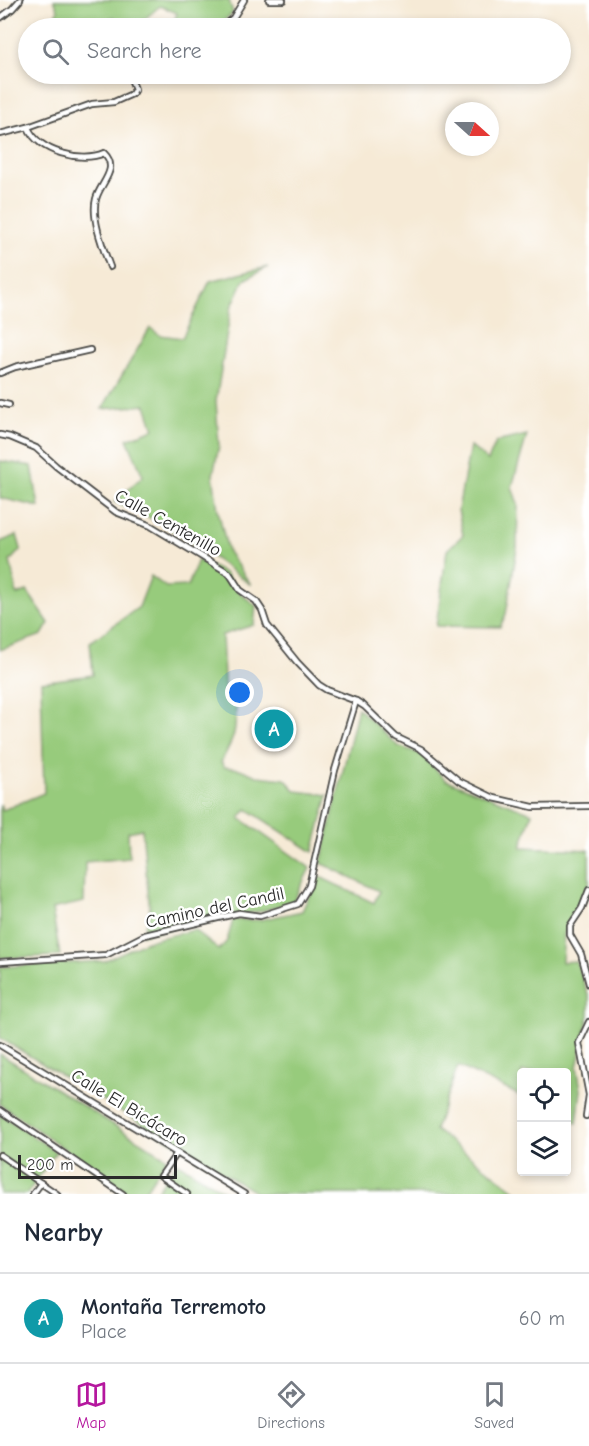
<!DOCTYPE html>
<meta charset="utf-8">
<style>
body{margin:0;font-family:"Comic Neue",sans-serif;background:#f6f6f7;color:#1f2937}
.controls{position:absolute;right:18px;bottom:18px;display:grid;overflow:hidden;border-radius:6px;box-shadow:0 3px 9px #0003}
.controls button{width:54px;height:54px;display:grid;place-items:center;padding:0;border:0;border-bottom:2px solid #e0e1e3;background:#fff;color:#1f2937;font:30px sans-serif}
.compass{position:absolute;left:445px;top:102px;width:54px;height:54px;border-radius:50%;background:#fff;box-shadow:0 3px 9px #0003;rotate:111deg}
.scale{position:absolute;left:18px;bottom:15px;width:159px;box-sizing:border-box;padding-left:6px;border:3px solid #2b2b2b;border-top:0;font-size:16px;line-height:21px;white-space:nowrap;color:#2b2b2b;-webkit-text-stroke:4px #fff;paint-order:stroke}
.you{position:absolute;left:240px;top:693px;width:21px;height:21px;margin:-15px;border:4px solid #fff;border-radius:50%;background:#1a73e8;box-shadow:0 0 0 9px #1a73e833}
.badge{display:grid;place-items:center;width:39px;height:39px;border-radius:50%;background:#b5179e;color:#fff;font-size:20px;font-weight:700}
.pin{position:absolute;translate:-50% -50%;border:3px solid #fff;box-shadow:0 2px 6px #0006}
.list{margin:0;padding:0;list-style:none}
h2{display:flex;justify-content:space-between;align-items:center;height:78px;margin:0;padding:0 24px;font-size:26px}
h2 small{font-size:20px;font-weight:400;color:#747a83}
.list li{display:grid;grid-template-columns:39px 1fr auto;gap:18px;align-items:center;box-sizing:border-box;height:90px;padding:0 24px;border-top:2px solid #e0e1e3}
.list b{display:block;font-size:22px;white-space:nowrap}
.list p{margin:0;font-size:20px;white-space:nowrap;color:#747a83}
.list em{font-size:20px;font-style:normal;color:#747a83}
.icon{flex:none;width:33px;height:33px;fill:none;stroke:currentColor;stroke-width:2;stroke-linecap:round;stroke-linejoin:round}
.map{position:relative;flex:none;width:589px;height:1194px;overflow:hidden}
.search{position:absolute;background:#fff;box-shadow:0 3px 9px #0003;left:18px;right:18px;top:18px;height:66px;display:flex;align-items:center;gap:15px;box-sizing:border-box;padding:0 21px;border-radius:33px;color:#747a83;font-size:22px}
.sheet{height:168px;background:#fff}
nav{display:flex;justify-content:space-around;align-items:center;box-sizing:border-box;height:84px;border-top:2px solid #e0e1e3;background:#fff;font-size:16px;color:#747a83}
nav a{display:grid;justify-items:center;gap:3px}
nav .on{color:#b5179e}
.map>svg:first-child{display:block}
.green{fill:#97cb7b;stroke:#617b53;stroke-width:1.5}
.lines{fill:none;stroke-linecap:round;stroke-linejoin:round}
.street-casing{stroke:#494845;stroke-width:8}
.street{stroke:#fff;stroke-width:4.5}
.labels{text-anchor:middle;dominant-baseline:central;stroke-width:5;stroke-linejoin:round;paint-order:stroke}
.street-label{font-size:18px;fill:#2b2b2b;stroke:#fff}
</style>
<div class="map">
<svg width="589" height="1194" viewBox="0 0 589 1194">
<rect width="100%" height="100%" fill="#fff"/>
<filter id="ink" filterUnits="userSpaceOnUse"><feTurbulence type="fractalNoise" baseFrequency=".0167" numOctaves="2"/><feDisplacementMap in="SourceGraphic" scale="12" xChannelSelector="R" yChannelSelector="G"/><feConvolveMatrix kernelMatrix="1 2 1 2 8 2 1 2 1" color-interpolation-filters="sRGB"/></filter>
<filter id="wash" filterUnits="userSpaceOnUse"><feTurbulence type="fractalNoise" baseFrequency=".008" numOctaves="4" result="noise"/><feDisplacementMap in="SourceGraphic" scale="24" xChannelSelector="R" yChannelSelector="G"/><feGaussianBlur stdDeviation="1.35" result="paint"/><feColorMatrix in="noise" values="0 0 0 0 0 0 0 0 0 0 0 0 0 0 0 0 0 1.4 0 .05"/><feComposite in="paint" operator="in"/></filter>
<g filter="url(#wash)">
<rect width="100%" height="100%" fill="#f6ead6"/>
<g class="green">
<path d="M54,0H229L233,13L214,28H172L177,13L160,6L134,28H122L114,17L97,24L94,28H53L58,9Z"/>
<path d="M268,267L244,280L231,308L216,401L219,446L213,475L218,510L228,552L251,585C207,553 166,521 114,502L143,476L127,439L154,429L146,405L102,409L150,328L160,335L182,338L210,281Z"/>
<path d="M527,435L512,487L518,504L517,548L506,614L500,627L436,626L447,550L463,535L458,510L470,446L488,461L496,442Z"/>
<path d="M0,461L32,466L39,507L0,498Z"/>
<path d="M17,535L21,549L10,561L17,595L27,591L49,623L42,635L0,650V542Z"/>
<path d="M198,560L225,573L238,591L256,606L254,625L222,635L225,701L236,706C236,735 234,738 221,762L224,767L240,769L257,776L285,779L296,791L328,795L313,852L247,809L240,818L310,868L293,902L261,911L142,935L150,912L142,829L128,832L129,858L85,862L84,902L52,909L60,956L0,958V804L3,810L44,793L41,682L93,675L90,642L139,607L151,576L166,587L188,586Z"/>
<path d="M358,708L398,746L421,754L446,780L532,813L521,847L589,850V884L564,934L562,962L576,961L589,997V1015L577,1067L581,1090L577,1123L567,1118L566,1072H522L521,1096L458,1066L435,1130L515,1190L514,1194H258L0,1038V967L104,961L147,941L194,930L219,950L227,941L233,920H260L302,911L318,876L374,903L379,891L321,863Z"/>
<path d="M0,1054L167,1158L143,1194H130L0,1104Z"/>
<path d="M0,1114L56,1152L27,1194H0Z"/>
<path d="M177,1162L229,1194H155Z"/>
</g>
</g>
<g filter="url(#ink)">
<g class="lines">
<defs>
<g id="street">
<path d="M269,0H283"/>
<path d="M0,18L12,9L20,0"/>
<path d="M220,28L233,18L244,0"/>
<path d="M28,127C37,152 82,163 104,153C120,169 100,183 96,199C91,218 103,248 110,267"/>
<path d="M0,134L28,127L92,104L114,102L132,94L135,89L129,74"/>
<path d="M0,373L15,367L90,350"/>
<path d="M0,403L9,405"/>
<path d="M0,435L10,437L36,448L56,466L116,512L151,526L229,573L240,590L256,601L262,610L267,625L297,662L319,685L327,690L356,701L364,706L396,737L421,749L459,781L494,798L533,807L589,806"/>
<path d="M589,890L582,908L570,926V935L581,954L589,984"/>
<path d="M0,962L106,955L145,935L239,913L260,916L298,904L309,886L335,770L356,701"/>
<path d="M0,1045L244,1194"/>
<path d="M0,1110L123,1194"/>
<path d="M586,1116L589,1095L579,1043L589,1022"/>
<path d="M177,1153L161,1176L187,1194"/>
<path d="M0,1155L57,1194"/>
<path d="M33,1194L41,1183"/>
</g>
</defs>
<use href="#street" class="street-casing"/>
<use href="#street" class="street"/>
</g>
</g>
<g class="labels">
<g class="street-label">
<text transform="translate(168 523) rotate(29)">Calle Centenillo</text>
<text transform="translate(215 908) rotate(-12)">Camino del Candil</text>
<text transform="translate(129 1108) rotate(31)">Calle El Bicácaro</text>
</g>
</g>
</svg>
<div class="controls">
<button><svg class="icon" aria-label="locate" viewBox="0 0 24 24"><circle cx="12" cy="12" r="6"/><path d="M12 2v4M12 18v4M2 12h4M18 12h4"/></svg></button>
<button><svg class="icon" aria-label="layers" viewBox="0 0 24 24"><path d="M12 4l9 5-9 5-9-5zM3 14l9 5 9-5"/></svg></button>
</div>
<svg class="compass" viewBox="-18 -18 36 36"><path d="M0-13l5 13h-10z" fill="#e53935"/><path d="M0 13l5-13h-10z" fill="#747a83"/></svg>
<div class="scale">200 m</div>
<div class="you"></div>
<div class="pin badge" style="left:274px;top:729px;background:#0f9aa8">A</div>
<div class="search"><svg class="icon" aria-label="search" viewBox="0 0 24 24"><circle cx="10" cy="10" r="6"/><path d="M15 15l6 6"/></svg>Search here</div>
</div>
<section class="sheet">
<h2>Nearby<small></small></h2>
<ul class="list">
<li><span class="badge" style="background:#0f9aa8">A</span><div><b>Montaña Terremoto</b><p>Place</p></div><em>60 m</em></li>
</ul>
</section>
<nav>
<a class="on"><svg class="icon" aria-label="map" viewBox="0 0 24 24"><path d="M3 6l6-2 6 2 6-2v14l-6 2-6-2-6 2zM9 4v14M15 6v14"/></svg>Map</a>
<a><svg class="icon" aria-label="directions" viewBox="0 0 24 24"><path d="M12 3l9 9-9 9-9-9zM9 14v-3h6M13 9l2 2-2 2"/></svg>Directions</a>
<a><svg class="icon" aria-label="saved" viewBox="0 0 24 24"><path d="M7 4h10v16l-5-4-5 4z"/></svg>Saved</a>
</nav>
